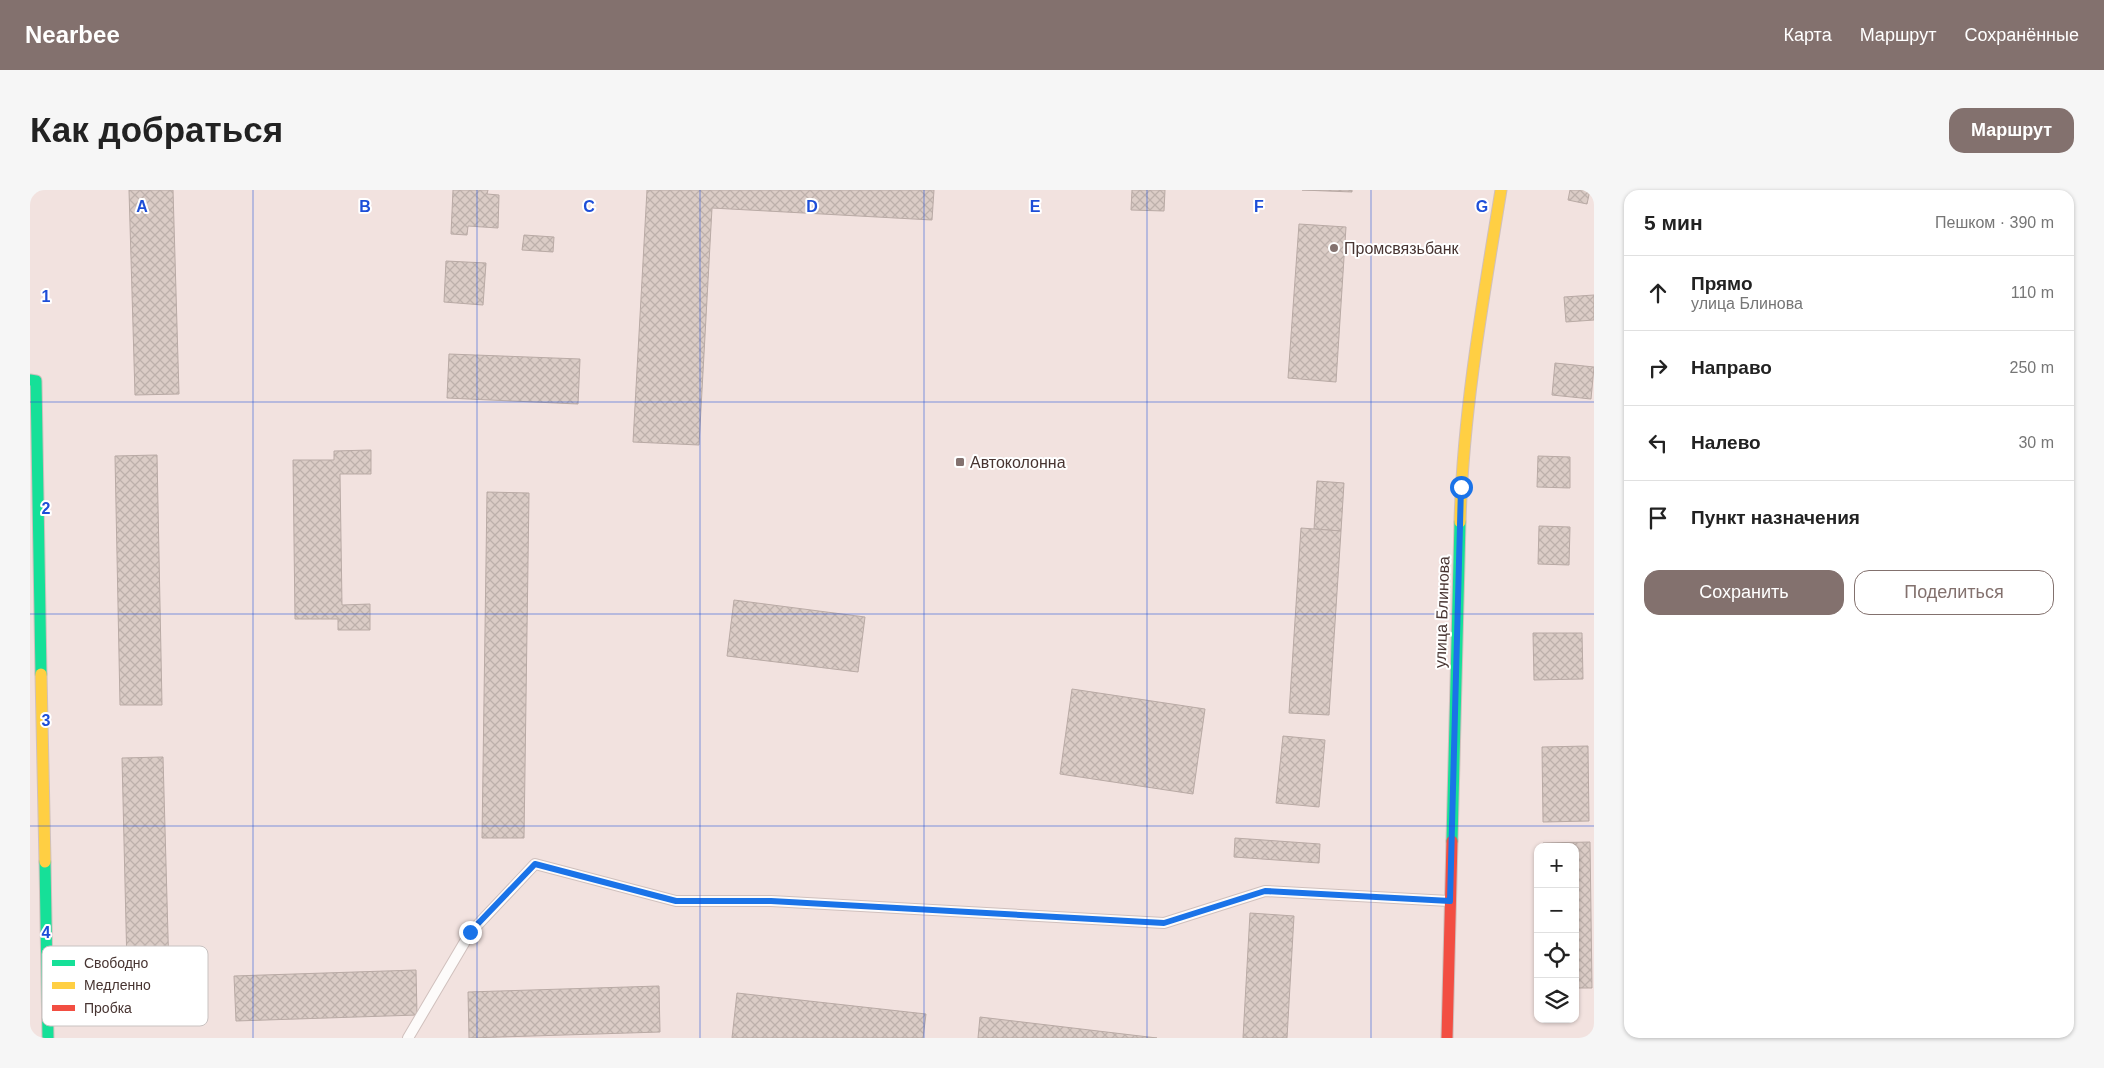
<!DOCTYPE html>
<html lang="ru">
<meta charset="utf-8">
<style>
body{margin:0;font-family:Helvetica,sans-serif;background:#f6f6f6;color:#222}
.controls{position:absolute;right:15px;bottom:15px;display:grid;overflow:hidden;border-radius:10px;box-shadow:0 1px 4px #0004}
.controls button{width:45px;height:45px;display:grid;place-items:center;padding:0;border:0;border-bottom:1px solid #e0e0e0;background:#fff;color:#222;font:25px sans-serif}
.stop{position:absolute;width:15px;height:15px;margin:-11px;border:4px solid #1a73e8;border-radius:50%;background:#fff}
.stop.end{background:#1a73e8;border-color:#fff;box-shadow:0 1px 5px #0008}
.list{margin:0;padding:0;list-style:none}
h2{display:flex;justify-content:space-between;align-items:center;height:65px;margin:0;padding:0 20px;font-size:21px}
h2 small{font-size:16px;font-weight:400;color:#767676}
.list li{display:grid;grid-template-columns:32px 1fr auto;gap:15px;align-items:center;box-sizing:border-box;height:75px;padding:0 20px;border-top:1px solid #e0e0e0}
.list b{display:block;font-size:19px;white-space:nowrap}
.list p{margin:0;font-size:16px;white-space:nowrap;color:#767676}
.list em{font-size:16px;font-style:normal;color:#767676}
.actions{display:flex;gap:10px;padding:15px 20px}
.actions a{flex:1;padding:11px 0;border:1px solid #83716e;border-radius:15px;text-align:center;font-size:18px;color:#83716e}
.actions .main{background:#83716e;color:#fff}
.icon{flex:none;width:28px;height:28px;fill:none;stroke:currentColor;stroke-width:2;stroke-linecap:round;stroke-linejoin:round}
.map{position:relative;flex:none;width:1564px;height:848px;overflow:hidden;border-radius:15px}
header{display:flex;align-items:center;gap:30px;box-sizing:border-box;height:70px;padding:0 25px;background:#83716e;color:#fff}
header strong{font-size:24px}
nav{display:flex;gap:28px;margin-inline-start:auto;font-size:18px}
.intro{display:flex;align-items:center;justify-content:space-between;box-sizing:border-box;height:120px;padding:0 30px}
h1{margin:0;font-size:35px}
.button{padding:12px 22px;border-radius:15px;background:#83716e;color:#fff;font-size:18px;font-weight:700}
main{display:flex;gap:30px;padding:0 30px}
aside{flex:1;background:#fff;border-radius:15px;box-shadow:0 1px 4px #0004}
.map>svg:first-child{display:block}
.building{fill:url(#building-cross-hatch);stroke:#b9aaa5}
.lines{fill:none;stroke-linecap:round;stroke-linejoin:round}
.lane-casing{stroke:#d0c0bd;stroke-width:12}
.fast-casing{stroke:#d0c0bd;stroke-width:13}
.slow-casing{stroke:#d0c0bd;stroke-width:13}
.jam-casing{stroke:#d0c0bd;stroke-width:13}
.lane{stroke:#fdfbfa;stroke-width:10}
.fast{stroke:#16e098;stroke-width:11}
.slow{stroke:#ffcf43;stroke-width:11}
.jam{stroke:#f24e42;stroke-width:11}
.route{stroke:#1a73e8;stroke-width:6}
.grid{fill:none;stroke:#1d4ed8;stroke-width:1;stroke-opacity:0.55}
.poi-dot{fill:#83716e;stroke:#fff;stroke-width:2}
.labels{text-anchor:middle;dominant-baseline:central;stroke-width:4;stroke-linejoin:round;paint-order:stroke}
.poi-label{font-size:16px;fill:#473431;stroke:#fff;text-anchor:start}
.street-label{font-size:16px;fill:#473431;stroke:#fff}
.key{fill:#fff;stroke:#c8c2c1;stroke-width:1}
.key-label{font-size:14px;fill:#473431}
.grid-label{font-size:16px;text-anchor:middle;font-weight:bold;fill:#1d4ed8;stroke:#fff;stroke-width:4;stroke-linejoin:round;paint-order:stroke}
</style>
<header>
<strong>Nearbee</strong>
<nav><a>Карта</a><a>Маршрут</a><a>Сохранённые</a></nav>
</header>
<div class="intro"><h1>Как добраться</h1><a class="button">Маршрут</a></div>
<main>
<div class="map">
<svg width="1564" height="848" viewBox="0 0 1564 848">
<defs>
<pattern id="building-cross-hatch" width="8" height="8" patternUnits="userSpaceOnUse" patternTransform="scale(1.25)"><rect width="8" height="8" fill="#dbccc6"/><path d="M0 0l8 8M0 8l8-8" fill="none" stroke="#bdb0ab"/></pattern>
</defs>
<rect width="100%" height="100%" fill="#f2e2df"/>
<g class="building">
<path d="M99,0H143L149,204L105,205Z"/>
<path d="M423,0H458L457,4L469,5L468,38L438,36L437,45L421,44Z"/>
<path d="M617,0H904L902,30L682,18L669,255L603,252Z"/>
<path d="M1102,0H1135L1134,21L1101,20Z"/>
<path d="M1272,0H1322V2Z"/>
<path d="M1540,0H1560L1557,14L1538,10Z"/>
<path d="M1269,34L1316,37L1306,192L1258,188Z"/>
<path d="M494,45L524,47L523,62L492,60Z"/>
<path d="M416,71L456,73L453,115L414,112Z"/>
<path d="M1564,105V130L1536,132L1534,107Z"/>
<path d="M419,164L550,169L548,214L417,208Z"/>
<path d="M1525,173L1564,177L1561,209L1522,205Z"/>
<path d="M341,260V284H310L312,415L340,414V440H308V429H265L263,270H304V261Z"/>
<path d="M127,265L132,515H90L85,266Z"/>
<path d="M1508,266L1540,267V298L1507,297Z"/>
<path d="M1287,291L1314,293L1311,341L1284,339Z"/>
<path d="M457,302L499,303L494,648H452Z"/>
<path d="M1509,336L1540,337L1539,375L1508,374Z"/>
<path d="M1271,338L1311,341L1299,525L1259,523Z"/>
<path d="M704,410L835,427L828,482L697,466Z"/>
<path d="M1503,443H1552L1553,489L1504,490Z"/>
<path d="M1042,499L1175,519L1163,604L1030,584Z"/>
<path d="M1253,546L1295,550L1289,617L1246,613Z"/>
<path d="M1558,556L1559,631L1513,632L1512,557Z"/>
<path d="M133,567L140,817L98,818L92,568Z"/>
<path d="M1205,648L1290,654L1289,673L1204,667Z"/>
<path d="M1560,652L1562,798H1545V657H1513V653Z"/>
<path d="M1220,723L1264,726L1257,848H1213Z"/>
<path d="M386,780L387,825L206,831L204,786Z"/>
<path d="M629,796L630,842L439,848L438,802Z"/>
<path d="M707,803L896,824L893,848H702Z"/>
<path d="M950,827L1127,848H948Z"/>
</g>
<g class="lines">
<defs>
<path id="lane" d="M378,848L440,743L505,674L646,711H741L1134,733L1235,701L1419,711"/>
<g id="fast">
<path d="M0,190L6,191L11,484"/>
<path d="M1422,651L1430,332"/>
<path d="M15,672L18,848"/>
</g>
<g id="slow">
<path d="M1430,332C1433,221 1453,110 1471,0"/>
<path d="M11,484L15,672"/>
</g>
<path id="jam" d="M1417,848L1422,651"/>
</defs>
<use href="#lane" class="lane-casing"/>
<use href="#fast" class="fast-casing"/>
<use href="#slow" class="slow-casing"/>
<use href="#jam" class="jam-casing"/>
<use href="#lane" class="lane"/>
<use href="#fast" class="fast"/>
<use href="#slow" class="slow"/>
<use href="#jam" class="jam"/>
</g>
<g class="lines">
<path class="route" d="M440,742L505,674L646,711H741L1134,733L1235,701L1420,711L1431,297"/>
</g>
<path class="grid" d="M223,0V848M447,0V848M670,0V848M894,0V848M1117,0V848M1341,0V848M0,212H1564M0,424H1564M0,636H1564"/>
<g class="poi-dot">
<circle cx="1304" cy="58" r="5"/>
<rect x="925" y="267" width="10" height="10" rx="2.5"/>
</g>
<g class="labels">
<g class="poi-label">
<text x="1314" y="58">Промсвязьбанк</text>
<text x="940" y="272">Автоколонна</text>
</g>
<g class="street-label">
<text transform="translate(1412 422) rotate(-88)">улица Блинова</text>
</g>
</g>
<rect x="12" y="756" width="166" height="80" rx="8" class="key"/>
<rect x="22" y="770" width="23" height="6" fill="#16e098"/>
<rect x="22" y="792" width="23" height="7" fill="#ffcf43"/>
<rect x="22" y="815" width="23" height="6" fill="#f24e42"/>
<g class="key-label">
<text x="54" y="778">Свободно</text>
<text x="54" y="800">Медленно</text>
<text x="54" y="823">Пробка</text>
</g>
<g class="grid-label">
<text x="112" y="22">A</text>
<text x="335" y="22">B</text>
<text x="559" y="22">C</text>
<text x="782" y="22">D</text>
<text x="1005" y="22">E</text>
<text x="1229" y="22">F</text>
<text x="1452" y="22">G</text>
<text x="16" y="112">1</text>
<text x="16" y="324">2</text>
<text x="16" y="536">3</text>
<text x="16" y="748">4</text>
</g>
</svg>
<div class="controls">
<button>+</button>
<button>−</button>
<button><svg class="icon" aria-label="locate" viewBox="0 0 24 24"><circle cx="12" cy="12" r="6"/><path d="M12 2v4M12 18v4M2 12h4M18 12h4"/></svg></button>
<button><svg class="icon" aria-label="layers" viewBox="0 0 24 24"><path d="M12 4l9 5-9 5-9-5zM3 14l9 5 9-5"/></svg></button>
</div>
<div class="stop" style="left:1431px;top:297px"></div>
<div class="stop end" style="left:440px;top:742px"></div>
</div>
<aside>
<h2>5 мин<small>Пешком · 390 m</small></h2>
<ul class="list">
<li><svg class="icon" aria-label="ahead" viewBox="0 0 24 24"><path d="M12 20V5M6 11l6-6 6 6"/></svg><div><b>Прямо</b><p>улица Блинова</p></div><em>110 m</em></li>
<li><svg class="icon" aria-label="right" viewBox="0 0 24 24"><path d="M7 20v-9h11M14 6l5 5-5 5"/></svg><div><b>Направо</b></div><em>250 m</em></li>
<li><svg class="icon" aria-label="left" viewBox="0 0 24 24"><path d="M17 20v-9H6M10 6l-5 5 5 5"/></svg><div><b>Налево</b></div><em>30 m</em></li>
<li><svg class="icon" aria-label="arrive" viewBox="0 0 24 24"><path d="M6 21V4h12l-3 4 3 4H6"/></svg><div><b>Пункт назначения</b></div></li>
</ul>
<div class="actions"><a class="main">Сохранить</a><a>Поделиться</a></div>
</aside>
</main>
